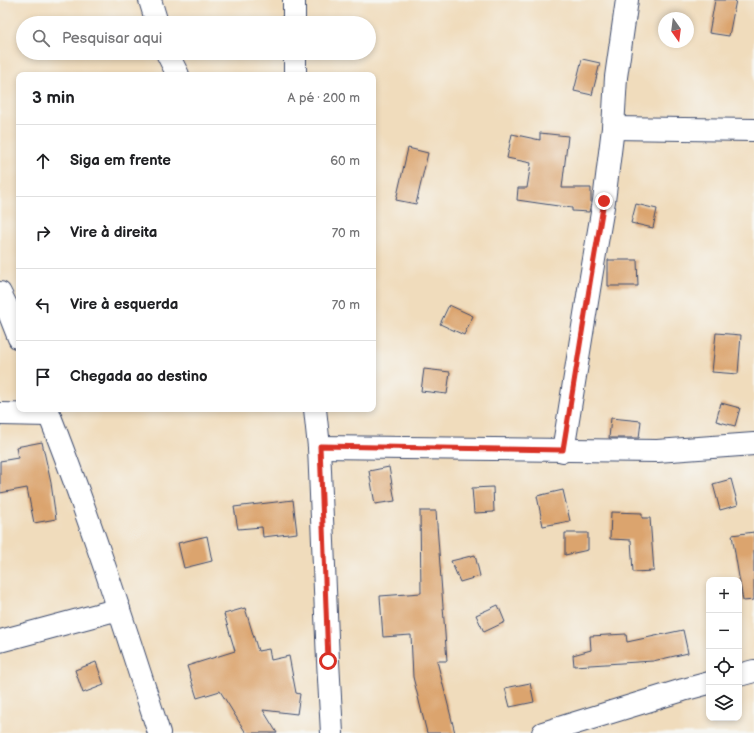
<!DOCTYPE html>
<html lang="pt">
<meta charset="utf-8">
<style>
body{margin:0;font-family:"Balsamiq Sans",sans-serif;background:#f6f6f6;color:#202124}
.controls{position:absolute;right:12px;bottom:12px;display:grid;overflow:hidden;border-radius:8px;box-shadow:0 2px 6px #0003}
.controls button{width:36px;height:36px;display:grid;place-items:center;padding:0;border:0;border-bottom:1px solid #e0e0e0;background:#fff;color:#202124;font:20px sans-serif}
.compass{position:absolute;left:658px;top:12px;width:36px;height:36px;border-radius:50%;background:#fff;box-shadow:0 2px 6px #0003;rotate:166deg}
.stop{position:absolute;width:12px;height:12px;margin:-9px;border:3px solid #d93025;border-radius:50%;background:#fff}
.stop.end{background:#d93025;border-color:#fff;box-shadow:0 1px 4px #0008}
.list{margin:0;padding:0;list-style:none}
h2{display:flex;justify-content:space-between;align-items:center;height:52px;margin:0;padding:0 16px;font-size:17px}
h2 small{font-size:13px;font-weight:400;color:#757577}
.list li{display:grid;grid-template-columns:26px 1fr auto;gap:12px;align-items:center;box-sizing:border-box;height:72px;padding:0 16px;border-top:1px solid #e0e0e0}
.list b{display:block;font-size:15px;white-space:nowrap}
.list em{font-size:13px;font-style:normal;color:#757577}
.icon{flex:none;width:22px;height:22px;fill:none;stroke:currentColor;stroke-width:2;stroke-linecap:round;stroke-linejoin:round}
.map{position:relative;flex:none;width:754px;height:733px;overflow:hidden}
.search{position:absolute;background:#fff;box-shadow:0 2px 6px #0003;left:16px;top:16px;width:360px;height:44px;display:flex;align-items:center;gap:10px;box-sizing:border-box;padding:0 14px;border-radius:22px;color:#757577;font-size:15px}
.panel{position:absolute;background:#fff;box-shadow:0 2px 6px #0003;left:16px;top:72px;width:360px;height:340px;border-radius:8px}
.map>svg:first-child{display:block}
.building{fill:#dba46e}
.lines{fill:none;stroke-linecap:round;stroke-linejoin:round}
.minor-casing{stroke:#3b496c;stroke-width:24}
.minor{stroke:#fff;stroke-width:22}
.route{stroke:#d93025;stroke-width:5}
</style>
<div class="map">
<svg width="754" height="733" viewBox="0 0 754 733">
<rect width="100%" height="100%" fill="#f6f6f2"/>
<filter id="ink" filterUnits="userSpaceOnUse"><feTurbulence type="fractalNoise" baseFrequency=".025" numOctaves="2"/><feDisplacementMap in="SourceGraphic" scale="8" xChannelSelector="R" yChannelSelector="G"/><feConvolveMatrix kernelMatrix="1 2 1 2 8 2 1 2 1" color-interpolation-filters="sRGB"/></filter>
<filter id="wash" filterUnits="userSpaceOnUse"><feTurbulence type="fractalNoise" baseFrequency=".012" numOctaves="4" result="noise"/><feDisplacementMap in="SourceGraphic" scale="16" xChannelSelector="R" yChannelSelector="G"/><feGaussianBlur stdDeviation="0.9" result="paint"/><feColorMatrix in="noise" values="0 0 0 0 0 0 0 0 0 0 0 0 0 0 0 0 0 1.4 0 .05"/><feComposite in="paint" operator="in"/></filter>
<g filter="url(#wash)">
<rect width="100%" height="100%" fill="#f0dcbc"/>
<g id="blocks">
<g class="building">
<path d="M715,0H736L729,36L709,33Z"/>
<path d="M582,59L600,63L592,95L574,91Z"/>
<path d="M540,133L568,136L562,188H591V204L589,212L572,211V208L517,200L518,188H527L531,163L507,158L512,134L540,140Z"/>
<path d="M408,148L428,153L416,204L396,200Z"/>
<path d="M636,204L657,209L653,228L631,223Z"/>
<path d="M608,260H637L638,286H608Z"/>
<path d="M449,305L473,316L464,335L440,324Z"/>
<path d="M716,333L741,335L738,374L712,372Z"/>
<path d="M424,369L450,372L447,394L421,391Z"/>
<path d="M721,403L740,408L735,426L716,421Z"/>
<path d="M611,418L641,421L639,438H609Z"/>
<path d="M42,442L51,483L56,519L34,523L27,488L0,493V461L18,458L16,447Z"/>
<path d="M389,467L395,501L375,504L369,471Z"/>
<path d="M731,479L738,505L720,510L713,484Z"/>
<path d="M493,487L494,512L474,513L472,488Z"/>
<path d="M563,490L570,521L543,526L537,496Z"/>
<path d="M293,500L297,533L263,537L262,527L238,529L234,507Z"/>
<path d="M420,511H436L447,661H437L455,733H427L413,677L411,635L383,637L380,596L421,593Z"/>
<path d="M611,512L642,513V518H650L654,571L633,572L631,540L610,539Z"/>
<path d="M754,532V600L743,601L732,535Z"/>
<path d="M565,533H588V550L565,555Z"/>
<path d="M207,536L212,561L184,568L178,543Z"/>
<path d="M475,555L480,576L460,582L451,561Z"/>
<path d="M498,605L505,622L484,632L476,615Z"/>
<path d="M245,608L258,651L269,649L271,660L289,656L296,693L300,694L297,714L263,710L277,733H246L220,691L197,698L187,666L235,651L224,614Z"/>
<path d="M683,630L688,653L653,661L574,666L573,655L591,650L590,636L626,634L627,642Z"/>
<path d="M96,662L104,685L83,693L75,670Z"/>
<path d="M530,683L534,702L510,707L505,688Z"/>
</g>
</g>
</g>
<g filter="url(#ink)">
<use href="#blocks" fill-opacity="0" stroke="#3b496c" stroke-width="1"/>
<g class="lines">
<defs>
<g id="minor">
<path d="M150,0L157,23"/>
<path d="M294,0V23"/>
<path d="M167,53L178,75"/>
<path d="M295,53V75"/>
<path d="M613,128L754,130"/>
<path d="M0,293L6,305L19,338"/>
<path d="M47,409C89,515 124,624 159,733"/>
<path d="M315,409L319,447L328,661L332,733"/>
<path d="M0,414L49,415"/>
<path d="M319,447L657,451L754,444"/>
<path d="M563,451L591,277L604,201L613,128L616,77L627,0"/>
<path d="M0,641L119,609"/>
<path d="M739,675L754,671"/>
<path d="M543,733L683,690L709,683"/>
</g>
</defs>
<use href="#minor" class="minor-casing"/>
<use href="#minor" class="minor"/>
</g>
</g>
<g class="lines" filter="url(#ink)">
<path class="route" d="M328,661L320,446L563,450L591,277L604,201"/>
</g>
</svg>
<div class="controls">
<button>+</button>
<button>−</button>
<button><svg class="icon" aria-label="locate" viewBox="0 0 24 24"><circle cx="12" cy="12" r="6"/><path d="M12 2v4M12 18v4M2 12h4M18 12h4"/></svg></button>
<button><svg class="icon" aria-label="layers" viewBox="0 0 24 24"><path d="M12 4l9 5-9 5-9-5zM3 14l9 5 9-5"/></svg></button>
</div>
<svg class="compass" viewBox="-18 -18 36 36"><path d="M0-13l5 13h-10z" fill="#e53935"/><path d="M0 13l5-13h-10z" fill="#757577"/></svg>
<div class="stop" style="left:328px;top:661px"></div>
<div class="stop end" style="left:604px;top:201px"></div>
<div class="search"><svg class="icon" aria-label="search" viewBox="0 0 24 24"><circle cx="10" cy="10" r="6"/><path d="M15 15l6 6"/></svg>Pesquisar aqui</div>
<section class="panel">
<h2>3 min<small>A pé · 200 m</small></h2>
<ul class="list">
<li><svg class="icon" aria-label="ahead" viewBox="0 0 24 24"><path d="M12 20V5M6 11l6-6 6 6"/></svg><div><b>Siga em frente</b></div><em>60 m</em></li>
<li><svg class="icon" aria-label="right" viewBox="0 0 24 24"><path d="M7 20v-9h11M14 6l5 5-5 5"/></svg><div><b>Vire à direita</b></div><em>70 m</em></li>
<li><svg class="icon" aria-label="left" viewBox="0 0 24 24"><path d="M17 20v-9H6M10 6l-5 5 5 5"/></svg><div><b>Vire à esquerda</b></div><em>70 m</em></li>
<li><svg class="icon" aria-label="arrive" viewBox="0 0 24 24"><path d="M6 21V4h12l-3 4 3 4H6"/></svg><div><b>Chegada ao destino</b></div></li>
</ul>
</section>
</div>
